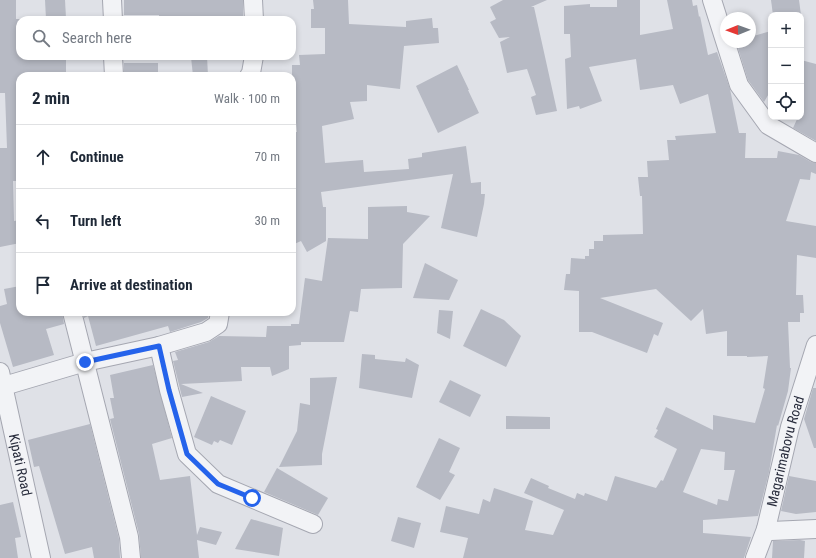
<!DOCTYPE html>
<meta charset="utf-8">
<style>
body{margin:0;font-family:"Roboto Condensed",sans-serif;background:#f2f2f3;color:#1f2937}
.controls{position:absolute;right:12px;top:12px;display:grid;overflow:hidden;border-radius:8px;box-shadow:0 2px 6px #0003}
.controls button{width:36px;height:36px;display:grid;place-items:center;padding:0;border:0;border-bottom:1px solid #e0e1e3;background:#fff;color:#1f2937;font:20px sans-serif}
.compass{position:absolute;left:720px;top:12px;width:36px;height:36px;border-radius:50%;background:#fff;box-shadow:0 2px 6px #0003;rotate:269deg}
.stop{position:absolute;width:12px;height:12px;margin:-9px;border:3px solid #2563eb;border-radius:50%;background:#fff}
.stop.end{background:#2563eb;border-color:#fff;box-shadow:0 1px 4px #0008}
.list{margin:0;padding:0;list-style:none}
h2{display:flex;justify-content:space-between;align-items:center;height:52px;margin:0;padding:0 16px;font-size:17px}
h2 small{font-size:13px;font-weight:400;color:#747a83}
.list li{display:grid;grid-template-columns:26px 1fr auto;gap:12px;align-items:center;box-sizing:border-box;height:64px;padding:0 16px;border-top:1px solid #e0e1e3}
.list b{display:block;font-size:15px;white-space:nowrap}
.list em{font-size:13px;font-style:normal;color:#747a83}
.icon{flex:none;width:22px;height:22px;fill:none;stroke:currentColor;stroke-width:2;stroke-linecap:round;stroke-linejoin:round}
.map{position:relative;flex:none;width:816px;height:558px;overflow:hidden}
.search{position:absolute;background:#fff;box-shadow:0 2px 6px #0003;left:16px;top:16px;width:280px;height:44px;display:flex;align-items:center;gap:10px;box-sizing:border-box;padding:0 14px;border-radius:12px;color:#747a83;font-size:15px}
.panel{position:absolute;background:#fff;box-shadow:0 2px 6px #0003;left:16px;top:72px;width:280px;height:244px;border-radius:12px}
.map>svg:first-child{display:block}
.building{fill:#b7bac4;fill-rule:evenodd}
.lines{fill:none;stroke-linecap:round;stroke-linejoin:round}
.street-casing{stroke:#a5a7b1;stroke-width:20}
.street{stroke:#f2f3f6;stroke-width:18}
.route{stroke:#2563eb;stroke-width:5}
.labels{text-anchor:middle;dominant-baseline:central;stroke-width:3;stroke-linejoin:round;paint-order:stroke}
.street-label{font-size:14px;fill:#292d3d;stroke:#eff0f5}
</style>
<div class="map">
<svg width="816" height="558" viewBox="0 0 816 558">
<rect width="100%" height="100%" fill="#dfe1e7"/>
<g class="building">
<path d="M0,0H16V19H20V56H66V76H20V181H13L14,221L20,220V243L0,247V148H7L5,93H0Z"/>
<path d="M45,0H65L66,18L46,19Z"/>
<path d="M124,0H243V20H159V15H124Z"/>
<path d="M313,0H348L349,24L406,27V21L432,18L433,28H438L439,43L404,46L400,89L367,85V101L350,102L354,119L322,126L325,163L363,160L364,172L409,169L408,159L422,157V153L466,146L471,183L481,182V194H485L484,204L477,237L441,228L453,174L321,192L323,207H326V241L307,252L301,241L292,245V132H297L293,93H292V65H300L299,55L325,54V28H311V9H314Z"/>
<path d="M503,0H547L531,7H534L557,111L536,115L531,97L536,95L527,69L507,73L500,42L510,37L499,38L490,22L496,19L490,7Z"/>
<path d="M617,0H640V35L673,29L667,0H692L693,6L697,5L699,17L700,16L708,55L717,52L730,89L739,133H746L745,158H777L778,151L799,155L811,162L816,163V174L811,172L810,180L800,179L786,221L816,226V258L797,255L796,295H803L804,313H800V322H788L790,368H791L788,391L778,426L777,425L769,472L758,516L703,520V533L751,537L744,558H463L468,538L440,532L446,506L479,514L483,499L490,502L494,488L533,501L525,530L553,535L564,510L524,493L531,478L549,486L548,488L575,499L577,493L584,496L585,493L607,501L615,476L656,488L661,480L663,481L677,449L654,437L658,430L656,429L666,407L713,430V415L755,423L765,389L763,388L768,356L747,357V356H727V331L706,334L703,309L691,321L656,289L600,298L663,323L658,336L654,334L647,353L592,332H579V291L564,290L566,274H570L571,258L585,259V256H589V249H594V241H603V235L643,234L642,196H640L638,177H648L647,161L669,160L667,140H676L675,136L716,133L708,94L680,104L673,85L640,90L636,59L589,67L602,101L580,109L579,106L567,109L565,59L571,57L570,34H564V6L590,4V7H617ZM701,449L725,452L724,470H735L728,501L718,499L717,505L683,492Z"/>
<path d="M771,0H799L801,15H773Z"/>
<path d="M771,31V90L764,102L748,80L737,45L745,42H750V37Z"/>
<path d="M207,56L208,76H193L191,57Z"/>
<path d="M801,60L816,64V141L793,128L798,117H801Z"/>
<rect x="124" y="63" width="34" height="13"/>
<path d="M457,65L469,90H468L479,113L438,133L416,86Z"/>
<path d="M407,206V212L430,216L403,244L402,288L361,289L358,312L350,311L344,342H301V345L289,346V369L272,376L270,367H241L242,381L181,384L203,393L182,397L173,361L178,360L175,352L209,342L219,336L266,337L267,326H291V324H299L305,278L322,281L328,238L368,239V207Z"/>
<path d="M425,263L458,280L449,300L413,298Z"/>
<path d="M20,286V312H62L64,324L46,329L54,355L13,367L0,323V306L7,304L4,289Z"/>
<path d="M481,309L504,320L521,336L506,367L463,346Z"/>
<path d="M439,310L453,311L450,339L437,333Z"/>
<path d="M83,312H125L126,316L140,312L209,313L208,318L201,322L170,332L168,326L96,346L88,316L84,318Z"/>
<path d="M362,354L375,355V359L405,362L406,358L419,365L412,398L359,388Z"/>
<path d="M153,365L172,438L152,444L160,480L190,476L197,535L200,527L222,532L216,545L197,540L199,558H141L139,534L110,419L114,418L110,398H114L110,375Z"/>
<path d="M337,377L322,454V465L279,467L297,431L300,403L310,405V378Z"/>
<path d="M450,380L481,395L470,417L439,402Z"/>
<path d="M813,388H816V448H814L804,419Z"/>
<path d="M211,396L246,411L232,445L220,440L218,443L214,441L212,445L194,437Z"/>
<path d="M506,416L550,417V429H506Z"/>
<path d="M90,424L119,539L120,558H94L92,547L65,554L39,466L34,467L28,440Z"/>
<path d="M439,438L460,448L449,472L455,475L440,500L416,487Z"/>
<path d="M277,468L328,498L318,515L264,492Z"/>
<path d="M789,476L816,481V512L796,514L781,511Z"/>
<path d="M13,502L21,537L15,538L18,558H0V505Z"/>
<path d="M398,517L421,523L414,548L391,541Z"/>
<path d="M251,519L283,528L279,556L235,549Z"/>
<path d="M800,540L805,541L804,558H772L773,541Z"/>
</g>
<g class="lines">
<defs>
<g id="street">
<path d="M112,0L113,20"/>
<path d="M253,0L254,20"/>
<path d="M712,0L739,85L768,125L816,153"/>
<path d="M113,56L114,76"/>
<path d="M249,76L251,73L254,56"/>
<path d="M72,312L129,537L131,558"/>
<path d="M159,346L169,390L187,454L218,484L313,524"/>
<path id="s1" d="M0,372L41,558"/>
<path d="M4,386L85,362L159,346L206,332L218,324L220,312"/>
<path d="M766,529L771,531L816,529"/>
<path id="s2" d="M755,558L766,529L790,427L816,345"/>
</g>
</defs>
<use href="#street" class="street-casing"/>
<use href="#street" class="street"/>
</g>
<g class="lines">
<path class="route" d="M85,362L159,346L169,390L187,454L218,484L252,498"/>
</g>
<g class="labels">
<g class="street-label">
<text stroke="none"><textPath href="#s2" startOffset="111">Magarimabovu Road</textPath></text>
<text stroke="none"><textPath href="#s1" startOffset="95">Kipati Road</textPath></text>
</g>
</g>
</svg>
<div class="controls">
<button>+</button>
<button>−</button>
<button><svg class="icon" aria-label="locate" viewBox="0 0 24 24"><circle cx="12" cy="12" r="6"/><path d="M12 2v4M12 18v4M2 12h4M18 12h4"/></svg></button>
</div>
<svg class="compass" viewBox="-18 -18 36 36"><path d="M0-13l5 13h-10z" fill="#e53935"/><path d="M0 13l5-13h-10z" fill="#747a83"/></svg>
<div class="stop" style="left:252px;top:498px"></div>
<div class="stop end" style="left:85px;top:362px"></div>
<div class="search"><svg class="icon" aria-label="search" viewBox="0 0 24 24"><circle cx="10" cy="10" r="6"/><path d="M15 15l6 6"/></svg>Search here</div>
<section class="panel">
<h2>2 min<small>Walk · 100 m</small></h2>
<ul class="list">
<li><svg class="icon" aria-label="ahead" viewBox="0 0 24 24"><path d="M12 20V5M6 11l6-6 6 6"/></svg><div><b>Continue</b></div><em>70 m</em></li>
<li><svg class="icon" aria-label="left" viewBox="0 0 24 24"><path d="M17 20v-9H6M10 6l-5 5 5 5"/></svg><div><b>Turn left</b></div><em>30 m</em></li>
<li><svg class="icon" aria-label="arrive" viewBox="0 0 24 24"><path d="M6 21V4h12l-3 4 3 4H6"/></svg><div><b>Arrive at destination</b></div></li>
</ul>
</section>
</div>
